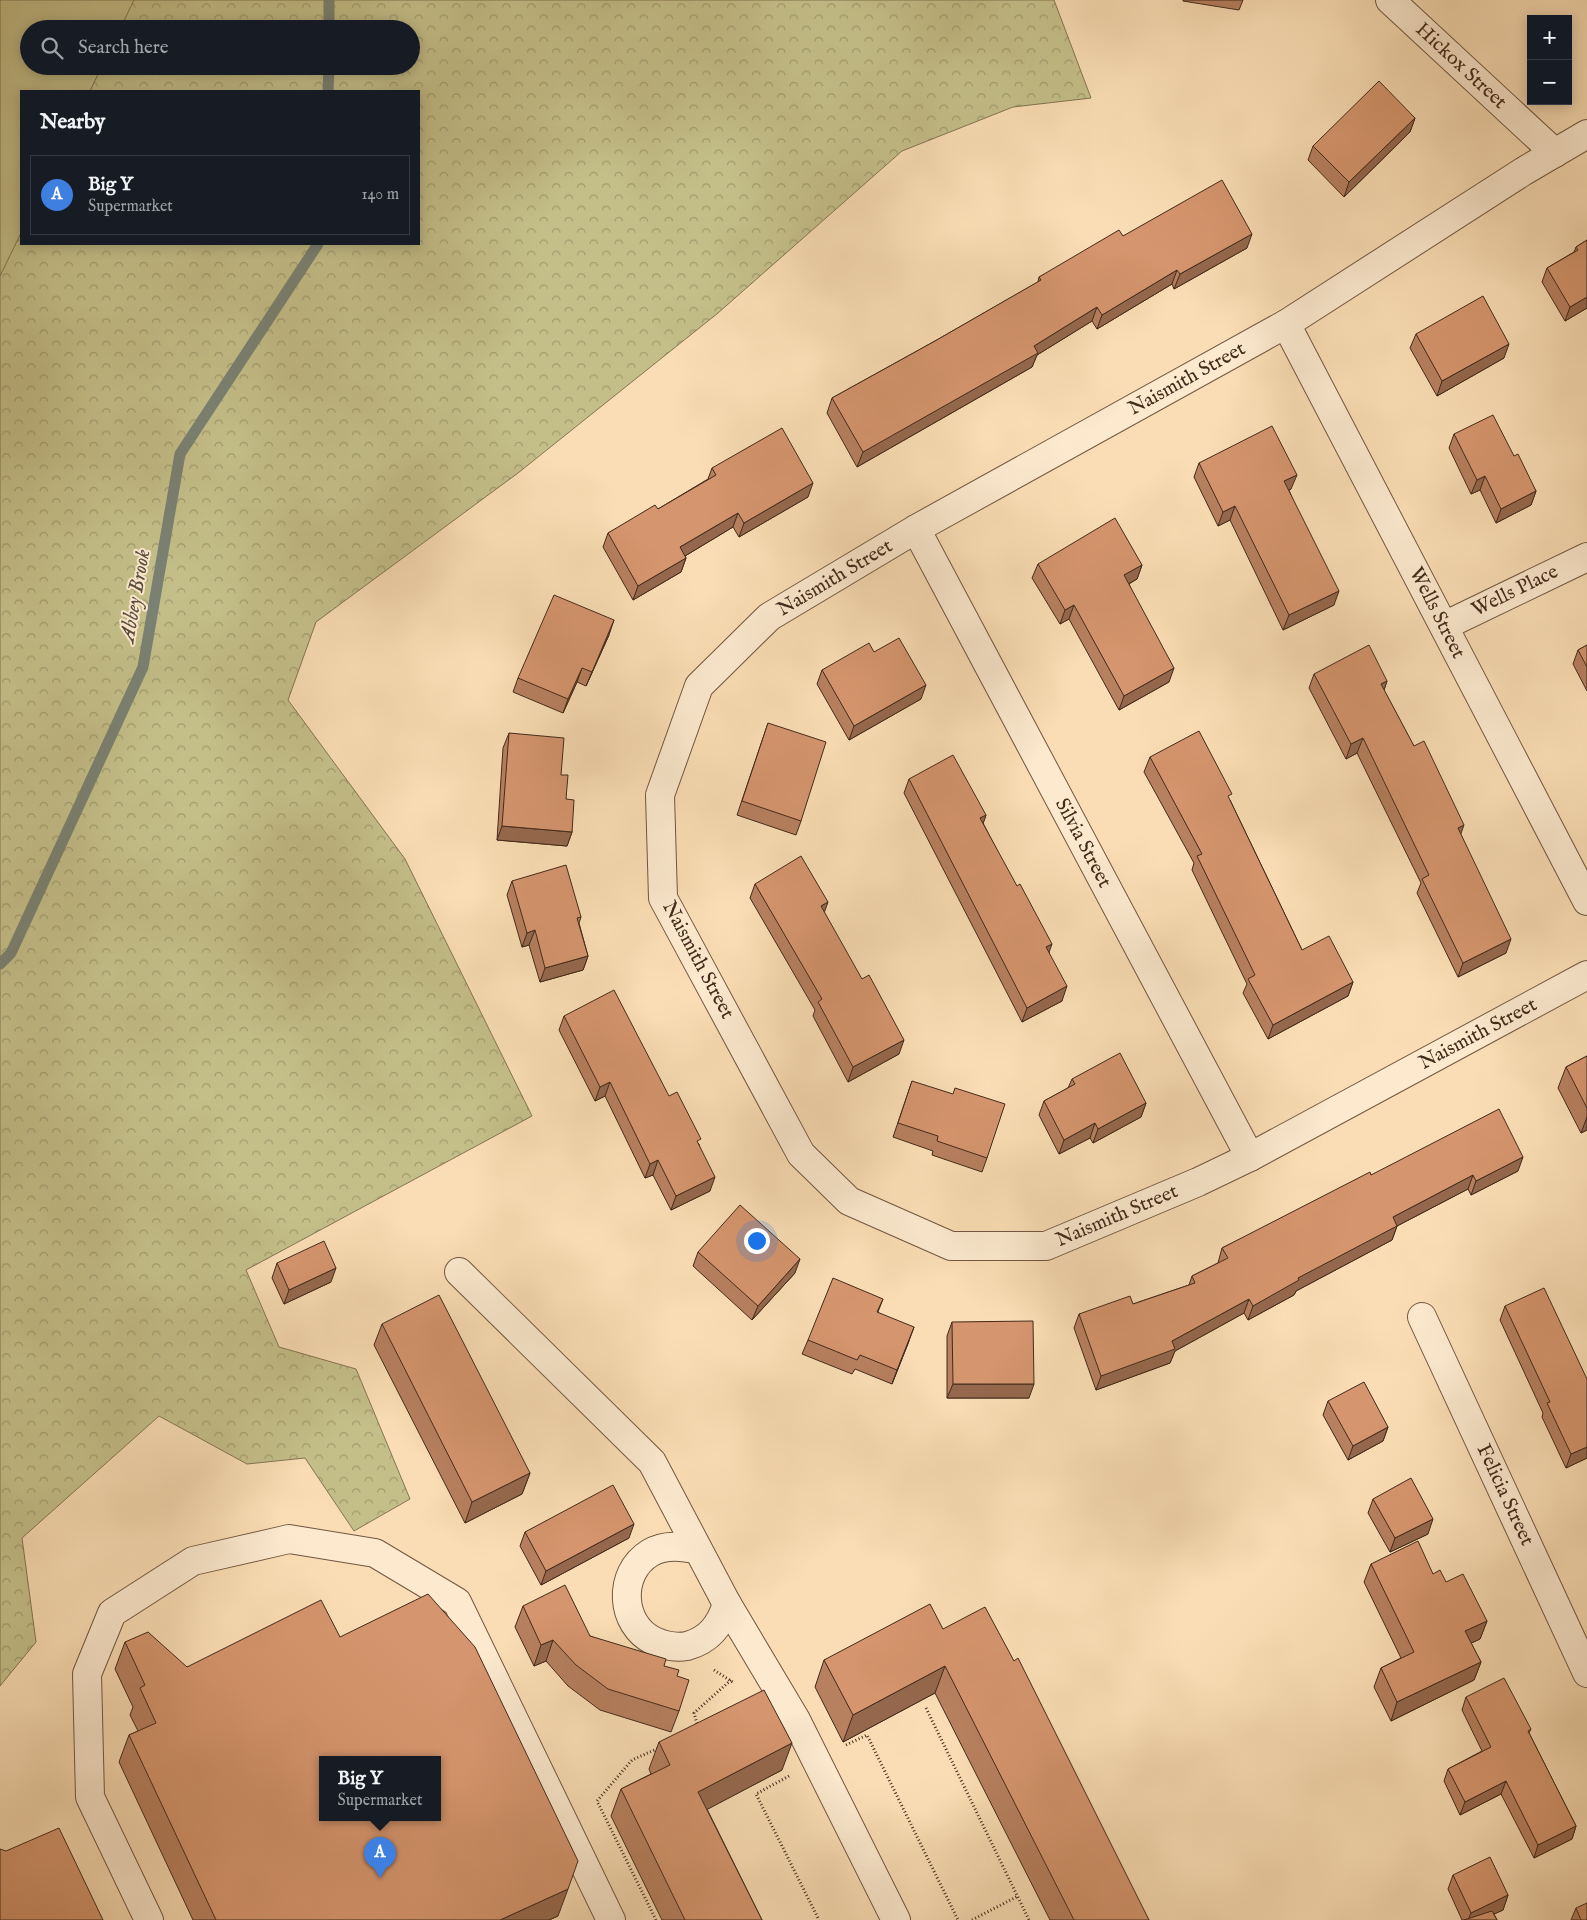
<!DOCTYPE html>
<meta charset="utf-8">
<style>
body{margin:0;font-family:"IM FELL English",serif;background:#20242c;color:#f1f3f6}
.controls{position:absolute;right:15px;top:15px;display:grid;overflow:hidden;border-radius:0px;box-shadow:0 2px 12px #0003}
.controls button{width:45px;height:45px;display:grid;place-items:center;padding:0;border:0;border-bottom:1px solid #363941;background:#171b24;color:#f1f3f6;font:25px sans-serif}
.you{position:absolute;left:756px;top:1240px;width:18px;height:18px;margin:-12px;border:4px solid #fff;border-radius:50%;background:#1a73e8;box-shadow:0 0 0 8px #1a73e833}
.badge{display:grid;place-items:center;width:32px;height:32px;border-radius:50%;background:#c59692;color:#fff;font-size:16px;font-weight:700}
.pin{position:absolute;translate:-50% -41px;filter:drop-shadow(0 1px 2px #0008)}
.pin::after{content:'';position:absolute;top:26px;width:18px;height:15px;background:inherit;clip-path:polygon(0 0,100% 0,50% 100%)}
.popup{position:absolute;left:319px;top:1756px;width:122px;height:65px;box-sizing:border-box;display:grid;place-content:center;border-radius:0px;background:#171b24;filter:drop-shadow(0 1px 4px #0005);font-size:16px;white-space:nowrap;color:#9ea1a6}
.popup b{font-size:19px;color:#f1f3f6}
.popup::after{content:'';position:absolute;left:50%;top:100%;margin-left:-10px;border:10px solid transparent;border-top-color:#171b24}
.list{margin:0;padding:0;list-style:none}
h2{display:flex;justify-content:space-between;align-items:center;height:65px;margin:0;padding:0 20px;font-size:21px}
h2 small{font-size:16px;font-weight:400;color:#9ea1a6}
.list li{display:grid;grid-template-columns:32px 1fr auto;gap:15px;align-items:center;box-sizing:border-box;height:80px;margin:0 10px 10px;padding:0 10px;border:1px solid #363941;border-radius:0px}
.list b{display:block;font-size:19px;white-space:nowrap}
.list p{margin:0;font-size:16px;white-space:nowrap;color:#9ea1a6}
.list em{font-size:16px;font-style:normal;color:#9ea1a6}
.icon{flex:none;width:28px;height:28px;fill:none;stroke:currentColor;stroke-width:2;stroke-linecap:round;stroke-linejoin:round}
.map{position:relative;flex:none;width:1587px;height:1920px;overflow:hidden}
.search{position:absolute;background:#171b24;box-shadow:0 2px 12px #0003;left:20px;top:20px;width:400px;height:55px;display:flex;align-items:center;gap:12px;box-sizing:border-box;padding:0 18px;border-radius:28px;color:#9ea1a6;font-size:19px}
.panel{position:absolute;background:#171b24;box-shadow:0 2px 12px #0003;left:20px;top:90px;width:400px;height:155px;border-radius:0px}
.map>svg:first-child{display:block}
.forest{fill:url(#forest-crowns);stroke:#847452;fill-rule:evenodd}
.green{fill:#c4bf89;stroke:#847452}
.lines{fill:none;stroke-linecap:round;stroke-linejoin:round}
.stream{stroke:#7a8273;stroke-width:11}
.minor-casing{stroke:#715741;stroke-width:30}
.path{stroke:#432a1b;stroke-width:3;stroke-dasharray:1 2.5;stroke-linecap:butt}
.minor{stroke:#fce9ce;stroke-width:28}
.wall{fill:#b7805f;stroke:#432a1b}
.shaded-wall{fill:#95684d;stroke:#432a1b}
.building{fill:#d5956e;stroke:#432a1b;fill-rule:evenodd}
.labels{text-anchor:middle;dominant-baseline:central;stroke-width:4;stroke-linejoin:round;paint-order:stroke}
.street-label{font-size:20px;fill:#432a1b;stroke:#fce9ce}
.water-label{font-size:21px;font-style:italic;fill:#5a4e40;stroke:#fce9ce}
</style>
<div class="map">
<svg width="1587" height="1920" viewBox="0 0 1587 1920">
<defs>
<pattern id="forest-crowns" width="20" height="18" patternUnits="userSpaceOnUse" patternTransform="scale(1.25)"><rect width="20" height="18" fill="#c4bf89"/><path d="M2 6a3 3 0 1 1 6 0M12 15a3 3 0 1 1 6 0" fill="none" stroke="#a19b6f"/></pattern>
</defs>
<rect width="100%" height="100%" fill="#faddb4"/>
<filter id="stains"><feTurbulence type="fractalNoise" baseFrequency=".004" numOctaves="4"/><feColorMatrix values="0 0 0 0 .2 0 0 0 0 .09 0 0 0 0 .02 0 0 0 .5 -.17"/></filter>
<radialGradient id="worn" r=".72"><stop offset=".6" stop-color="#630" stop-opacity="0"/><stop offset="1" stop-color="#630" stop-opacity=".3"/></radialGradient>
<path class="forest" d="M0,0H1054L1091,98L1013,107L902,151L718,313L518,473L316,622L288,700L405,859L532,1116L246,1270L279,1347L356,1369L410,1499L354,1531L305,1458L247,1464L159,1416L22,1538L36,1642L0,1686ZM29,29H411V66H29ZM21,91H419V244H21Z"/>
<path class="green" d="M0,0H134L120,29H29V66H102L90,91H21V233L0,276Z"/>
<g class="lines">
<g class="stream">
<path d="M329,29V0"/>
<path d="M328,91L329,66"/>
<path d="M0,964L11,953L143,667L180,454L318,244"/>
</g>
<defs>
<g id="minor">
<path d="M1390,0L1555,153"/>
<path d="M1587,134L1524,171L1286,324L916,529L769,617L699,686L660,795L663,898L801,1154L849,1201L951,1246H1046L1198,1182L1250,1157L1587,975"/>
<path d="M1286,324L1587,901"/>
<path d="M916,529L1250,1157"/>
<path d="M1444,626L1587,557"/>
<path d="M459,1272L652,1462L727,1604L796,1720L896,1920"/>
<path d="M1422,1317L1587,1673"/>
<path d="M698,1550C682,1546 665,1544 650,1553C617,1573 620,1625 654,1641C665,1646 675,1648 687,1646C709,1640 720,1626 727,1604"/>
<path d="M149,1920L90,1797L87,1674L112,1613L193,1561L289,1539L375,1553L457,1602L611,1920"/>
</g>
</defs>
<use href="#minor" class="minor-casing"/>
<g class="path">
<path d="M714,1670L734,1683"/>
<path d="M926,1708L1029,1920"/>
<path d="M698,1727L694,1713L731,1680"/>
<path d="M846,1745L867,1735L958,1920"/>
<path d="M789,1776L756,1794L819,1920"/>
<path d="M656,1920L597,1801L632,1760L659,1748"/>
<path d="M972,1920L1018,1896"/>
</g>
<use href="#minor" class="minor"/>
</g>
<g class="wall">
<path d="M1183,0H1243L1239,10L1183,1Z"/>
<path d="M1415,118L1410,132L1344,197L1308,160L1313,146Z"/>
<path d="M1123,236L1247,248L1174,289L1172,284L1097,329L1092,321L1037,355L1032,367L857,467L827,413L832,398L935,341L1038,282L1039,277Z"/>
<path d="M1587,240V308L1565,321L1542,282L1547,268L1574,252L1576,247Z"/>
<path d="M1416,334L1504,358L1437,396L1410,348Z"/>
<path d="M1454,434L1514,456L1536,491L1531,505L1496,523L1480,490L1471,494L1449,448Z"/>
<path d="M1199,463L1291,489L1289,490L1334,605L1283,630L1230,520L1218,526L1194,477Z"/>
<path d="M712,468L808,497L739,537L733,527L685,556L686,558L681,572L633,600L603,547L608,533L658,509L708,479Z"/>
<path d="M1038,564L1142,565L1137,579L1129,584L1169,682L1119,710L1069,619L1060,624L1032,578Z"/>
<path d="M609,635L586,686L577,682L563,713L513,692L518,678Z"/>
<path d="M1587,645V691L1573,664L1578,650Z"/>
<path d="M874,652L921,699L849,740L817,684L822,670Z"/>
<path d="M1314,674L1387,681L1384,690L1461,835L1506,953L1458,977L1417,893L1421,883L1357,753L1346,759L1309,688Z"/>
<path d="M768,723L801,821L796,835L737,815Z"/>
<path d="M509,733L561,775L566,799L572,832L567,846L497,840L503,748Z"/>
<path d="M1150,757L1230,800L1302,950L1353,982L1348,996L1268,1039L1243,993L1247,984L1192,870L1194,863L1144,772Z"/>
<path d="M909,779L986,815L983,823L1049,952L1062,1001L1022,1022L904,793Z"/>
<path d="M512,881L581,917L579,923L588,956L583,970L540,982L529,945L522,947L507,895Z"/>
<path d="M755,884L824,912L899,1054L848,1082L813,1016L815,1010L750,898Z"/>
<path d="M564,1016L699,1144L710,1191L671,1210L653,1175L645,1178L605,1096L595,1101L559,1030Z"/>
<path d="M1587,1056V1130L1581,1133L1558,1088L1566,1067Z"/>
<path d="M1072,1079L1146,1103L1141,1117L1093,1143L1090,1138L1059,1154L1039,1115L1044,1101L1068,1088Z"/>
<path d="M912,1081L987,1158L982,1172L932,1155L933,1151L893,1137Z"/>
<path d="M1518,1171L1471,1195L1468,1189L1397,1226L1392,1240L1296,1291L1294,1295L1248,1320L1244,1313L1175,1351L1170,1363L1096,1390L1074,1328L1079,1314L1133,1304L1189,1285L1192,1276L1218,1263L1222,1248L1371,1175Z"/>
<path d="M698,1252L795,1273L752,1320L693,1266Z"/>
<path d="M277,1263L331,1282L284,1304L272,1278Z"/>
<path d="M883,1299L878,1312L909,1341L892,1384L855,1369L852,1374L802,1354L808,1340Z"/>
<path d="M1505,1306L1587,1379V1458L1566,1468L1542,1417L1543,1413L1500,1320Z"/>
<path d="M952,1322L1029,1398H947V1336Z"/>
<path d="M382,1324L530,1473L522,1494L465,1523L374,1345Z"/>
<path d="M1328,1401L1388,1427L1383,1441L1348,1460L1323,1415Z"/>
<path d="M1373,1499L1428,1534L1390,1552L1368,1513Z"/>
<path d="M525,1532L629,1538L541,1585L520,1546Z"/>
<path d="M1371,1564L1433,1574L1446,1582L1487,1621L1480,1639L1471,1643L1481,1662L1474,1680L1391,1721L1374,1687L1381,1668L1401,1658L1364,1582Z"/>
<path d="M523,1606L590,1636L664,1666L677,1676L679,1711L671,1732L600,1710L568,1686L546,1661L534,1666L515,1627Z"/>
<path d="M943,1629L1149,1920H1050L935,1693L843,1742L815,1687L824,1660Z"/>
<path d="M340,1637L558,1916L549,1920H193L119,1762L129,1735L138,1731L130,1715L133,1707L115,1669L125,1642L187,1667Z"/>
<path d="M1466,1697L1531,1729L1529,1733L1576,1826L1572,1839L1534,1858L1501,1794L1460,1815L1444,1781L1448,1769L1482,1751L1462,1710Z"/>
<path d="M659,1742L782,1770L707,1809L762,1920H662L611,1816L621,1789L651,1774L649,1769Z"/>
<path d="M1453,1875L1508,1895L1503,1910L1494,1914L1497,1920H1462L1448,1889Z"/>
<path d="M1576,1908L1587,1920H1571Z"/>
</g>
<g class="shaded-wall">
<path d="M1415,118L1410,132L1344,197L1349,182Z"/>
<path d="M1252,234L1247,248L1174,289L1180,274Z"/>
<path d="M1177,270L1172,284L1097,329L1102,315Z"/>
<path d="M1587,297V308L1565,321L1570,307Z"/>
<path d="M1097,307L1092,321L1037,355L1032,367L857,467L863,452L1034,346Z"/>
<path d="M1509,344L1504,358L1437,396L1442,381Z"/>
<path d="M1297,475L1291,489L1279,495L1284,481Z"/>
<path d="M1485,476L1480,490L1471,494L1477,480Z"/>
<path d="M813,483L808,497L739,537L744,523Z"/>
<path d="M1536,491L1531,505L1496,523L1501,509Z"/>
<path d="M1235,506L1230,520L1218,526L1223,512Z"/>
<path d="M738,513L733,527L675,562L680,547Z"/>
<path d="M686,558L681,572L633,600L638,586Z"/>
<path d="M1142,565L1137,579L1119,589L1124,575Z"/>
<path d="M1339,591L1334,605L1283,630L1289,615Z"/>
<path d="M1074,605L1069,619L1060,624L1065,610Z"/>
<path d="M614,620L609,635L586,686L592,672Z"/>
<path d="M582,668L577,682L563,713L568,699Z"/>
<path d="M1174,668L1169,682L1119,710L1124,696Z"/>
<path d="M1387,681L1382,696L1381,684Z"/>
<path d="M926,685L921,699L849,740L854,726Z"/>
<path d="M1363,738L1357,753L1346,759L1351,744Z"/>
<path d="M986,815L981,830L980,818Z"/>
<path d="M1464,825L1459,839L1458,828Z"/>
<path d="M502,826L572,832L567,846L497,840Z"/>
<path d="M828,902L823,916L821,906Z"/>
<path d="M535,930L529,945L522,947L527,933Z"/>
<path d="M1511,939L1506,953L1458,977L1463,963Z"/>
<path d="M1052,944L1047,958L1046,947Z"/>
<path d="M588,956L583,970L540,982L545,968Z"/>
<path d="M1353,982L1348,996L1268,1039L1273,1025Z"/>
<path d="M1067,986L1062,1001L1022,1022L1027,1008Z"/>
<path d="M904,1040L899,1054L848,1082L853,1067Z"/>
<path d="M610,1082L605,1096L595,1101L600,1087Z"/>
<path d="M1146,1103L1141,1117L1093,1143L1098,1129Z"/>
<path d="M1587,1117V1130L1581,1133Z"/>
<path d="M1095,1123L1090,1138L1059,1154L1064,1140Z"/>
<path d="M1523,1157L1518,1171L1471,1195L1476,1181Z"/>
<path d="M658,1160L653,1175L645,1178L650,1164Z"/>
<path d="M1473,1175L1468,1189L1397,1226L1392,1240L1296,1291L1294,1295L1248,1320L1253,1306L1298,1278L1393,1217Z"/>
<path d="M715,1177L710,1191L671,1210L676,1196Z"/>
<path d="M800,1259L795,1273L752,1320L758,1306Z"/>
<path d="M336,1268L331,1282L284,1304L289,1290Z"/>
<path d="M1249,1299L1244,1313L1175,1351L1170,1363L1096,1390L1101,1376L1172,1341Z"/>
<path d="M914,1327L909,1341L892,1384L897,1370Z"/>
<path d="M953,1384H1034L1029,1398H947Z"/>
<path d="M1388,1427L1383,1441L1348,1460L1353,1446Z"/>
<path d="M1587,1447V1458L1566,1468L1571,1454Z"/>
<path d="M530,1473L522,1494L465,1523L472,1502Z"/>
<path d="M1433,1519L1428,1534L1390,1552L1395,1538Z"/>
<path d="M634,1524L629,1538L541,1585L546,1571Z"/>
<path d="M1487,1621L1480,1639L1459,1649L1465,1631Z"/>
<path d="M553,1640L546,1661L534,1666L541,1645Z"/>
<path d="M1481,1662L1474,1680L1391,1721L1397,1702Z"/>
<path d="M945,1666L935,1693L843,1742L853,1715Z"/>
<path d="M792,1743L782,1770L689,1819L698,1792Z"/>
<path d="M1506,1781L1501,1794L1460,1815L1465,1802Z"/>
<path d="M1576,1826L1572,1839L1534,1858L1538,1845Z"/>
<path d="M568,1889L558,1916L549,1920H500Z"/>
<path d="M1508,1895L1503,1910L1481,1920H1468L1471,1913Z"/>
</g>
<g class="building">
<path d="M1379,81L1415,118L1349,182L1313,146Z"/>
<path d="M1222,180L1252,234L1180,274L1177,270L1102,315L1097,307L1034,346L1038,353L863,452L832,398L935,341L1041,280L1039,277L1119,230L1123,236Z"/>
<path d="M1587,240V297L1570,307L1547,268L1578,250L1576,247Z"/>
<path d="M1483,296L1509,344L1442,381L1416,334Z"/>
<path d="M1493,415L1514,456L1518,454L1536,491L1501,509L1485,476L1477,480L1454,434Z"/>
<path d="M1272,426L1297,475L1284,481L1339,591L1289,615L1235,506L1223,512L1199,463Z"/>
<path d="M782,428L813,483L744,523L738,513L680,547L686,558L638,586L608,533L655,505L658,509L716,475L712,468Z"/>
<path d="M1115,518L1142,565L1124,575L1174,668L1124,696L1074,605L1065,610L1038,564Z"/>
<path d="M554,595L614,620L592,672L582,668L568,699L518,678Z"/>
<path d="M899,638L926,685L854,726L822,670L869,643L874,652Z"/>
<path d="M1369,645L1387,681L1381,684L1414,746L1424,741L1464,825L1458,828L1511,939L1463,963L1422,879L1429,875L1363,738L1351,744L1314,674Z"/>
<path d="M1587,645V667L1578,650Z"/>
<path d="M768,723L826,742L801,821L742,801Z"/>
<path d="M1199,731L1232,794L1228,796L1302,950L1329,936L1353,982L1273,1025L1248,979L1255,975L1197,856L1202,854L1150,757Z"/>
<path d="M509,733L564,738L561,775H568L566,799L574,800L572,832L502,826Z"/>
<path d="M953,755L986,815L980,818L1017,886L1020,884L1052,944L1046,947L1067,986L1027,1008L909,779Z"/>
<path d="M801,856L828,902L821,906L862,979L869,975L904,1040L853,1067L818,1002L822,999L755,884Z"/>
<path d="M566,865L581,917L577,918L588,956L545,968L535,930L527,933L512,881Z"/>
<path d="M614,990L669,1096L677,1092L701,1139L697,1141L715,1177L676,1196L658,1160L650,1164L610,1082L600,1087L564,1016Z"/>
<path d="M1120,1053L1146,1103L1098,1129L1095,1123L1064,1140L1044,1101L1075,1084L1072,1079Z"/>
<path d="M1587,1056V1108L1566,1067Z"/>
<path d="M912,1081L953,1094L955,1088L1005,1104L987,1158L937,1141L938,1136L898,1123Z"/>
<path d="M1499,1109L1523,1157L1476,1181L1473,1175L1393,1217L1397,1226L1298,1278L1299,1280L1253,1306L1249,1299L1172,1341L1175,1349L1101,1376L1079,1314L1130,1296L1133,1304L1195,1283L1192,1276L1228,1258L1222,1248L1370,1172L1371,1175Z"/>
<path d="M740,1205L800,1259L758,1306L698,1252Z"/>
<path d="M324,1241L336,1268L289,1290L277,1263Z"/>
<path d="M833,1278L883,1299L877,1312L914,1327L897,1370L860,1355L857,1360L808,1340Z"/>
<path d="M1544,1288L1587,1379V1447L1571,1454L1547,1403L1550,1402L1505,1306Z"/>
<path d="M439,1295L530,1473L472,1502L382,1324Z"/>
<path d="M1033,1321L1034,1384H953L952,1322Z"/>
<path d="M1364,1382L1388,1427L1353,1446L1328,1401Z"/>
<path d="M1411,1478L1433,1519L1395,1538L1373,1499Z"/>
<path d="M613,1485L634,1524L546,1571L525,1532Z"/>
<path d="M1418,1541L1433,1574L1440,1570L1446,1582L1463,1574L1487,1621L1465,1631L1481,1662L1397,1702L1381,1668L1414,1652L1371,1564Z"/>
<path d="M565,1585L590,1636L666,1659L664,1666L679,1670L677,1676L689,1680L679,1711L608,1689L576,1665L553,1640L541,1645L523,1606Z"/>
<path d="M428,1594L475,1647L578,1861L568,1889L500,1920H216L129,1735L156,1723L140,1688L145,1685L125,1642L148,1632L187,1667L321,1600L340,1637ZM322,1759H438V1817H322Z"/>
<path d="M930,1604L943,1629L985,1607L1014,1661L1018,1658L1149,1920H1074L945,1666L853,1715L824,1660Z"/>
<path d="M1504,1678L1531,1729L1528,1731L1576,1826L1538,1845L1506,1781L1465,1802L1448,1769L1491,1747L1466,1697Z"/>
<path d="M764,1690L792,1743L698,1792L762,1920H685L621,1789L670,1765L659,1742Z"/>
<path d="M59,1828L103,1920H0V1849L6,1851Z"/>
<path d="M1490,1857L1508,1895L1471,1913L1453,1875Z"/>
<path d="M1587,1903V1920H1581L1576,1908Z"/>
<path d="M1492,1911L1497,1920H1464Z"/>
</g>
<g class="labels">
<g class="street-label">
<text transform="translate(1461 66) rotate(43)">Hickox Street</text>
<text transform="translate(1187 379) rotate(-29)">Naismith Street</text>
<text transform="translate(835 578) rotate(-31)">Naismith Street</text>
<text transform="translate(1515 591) rotate(-26)">Wells Place</text>
<text transform="translate(1437 613) rotate(63)">Wells Street</text>
<text transform="translate(1083 843) rotate(62)">Silvia Street</text>
<text transform="translate(698 960) rotate(62)">Naismith Street</text>
<text transform="translate(1478 1034) rotate(-28)">Naismith Street</text>
<text transform="translate(1117 1216) rotate(-23)">Naismith Street</text>
<text transform="translate(1505 1495) rotate(65)">Felicia Street</text>
</g>
<g class="water-label">
<text transform="translate(136 596) rotate(-80)">Abbey Brook</text>
</g>
</g>
<rect width="100%" height="100%" filter="url(#stains)"/>
<rect width="100%" height="100%" fill="url(#worn)"/>
</svg>
<div class="controls">
<button>+</button>
<button>−</button>
</div>
<div class="you"></div>
<div class="pin badge" style="left:380px;top:1878px;background:#3f7fe0">A</div>
<div class="popup"><b>Big Y</b>Supermarket</div>
<div class="search"><svg class="icon" aria-label="search" viewBox="0 0 24 24"><circle cx="10" cy="10" r="6"/><path d="M15 15l6 6"/></svg>Search here</div>
<section class="panel">
<h2>Nearby<small></small></h2>
<ul class="list">
<li><span class="badge" style="background:#3f7fe0">A</span><div><b>Big Y</b><p>Supermarket</p></div><em>140 m</em></li>
</ul>
</section>
</div>
